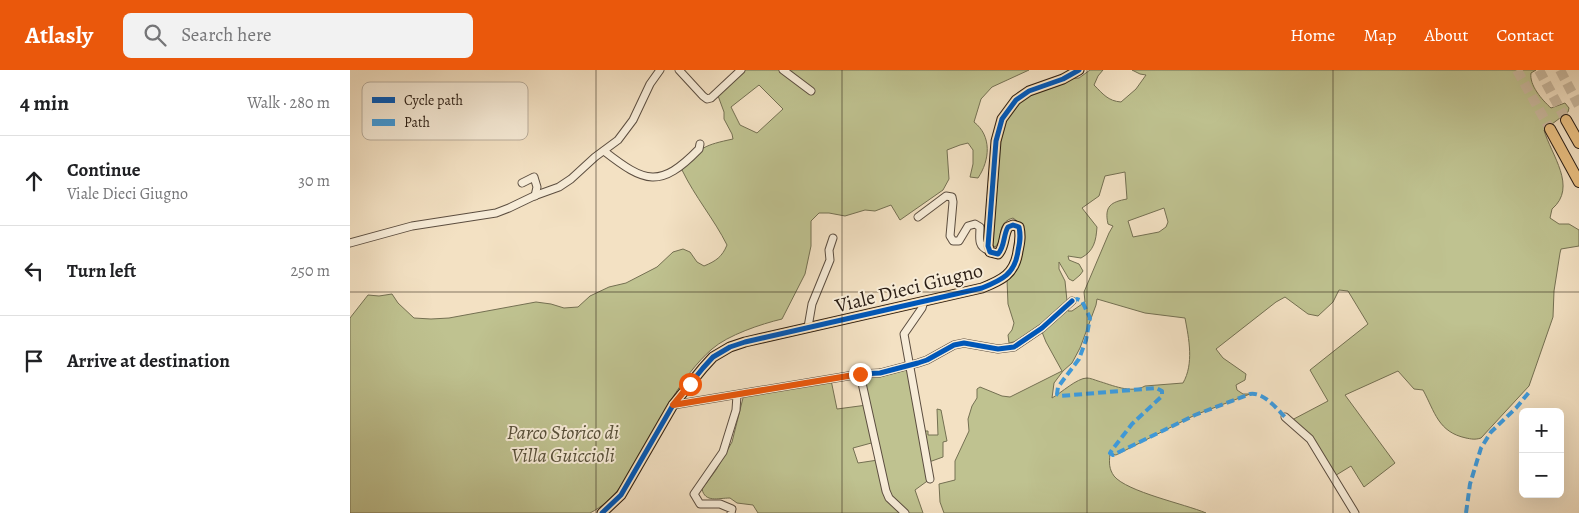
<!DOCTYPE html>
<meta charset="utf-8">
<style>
body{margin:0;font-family:Alegreya,serif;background:#f2f2f2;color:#202124}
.controls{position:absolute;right:15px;bottom:15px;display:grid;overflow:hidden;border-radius:8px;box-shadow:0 5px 20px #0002}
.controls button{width:45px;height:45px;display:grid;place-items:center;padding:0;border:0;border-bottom:1px solid #e0e0e0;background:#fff;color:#202124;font:25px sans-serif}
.stop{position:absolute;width:15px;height:15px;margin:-11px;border:4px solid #ea580c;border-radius:50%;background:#fff}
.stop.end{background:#ea580c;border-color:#fff;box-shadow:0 1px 5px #0008}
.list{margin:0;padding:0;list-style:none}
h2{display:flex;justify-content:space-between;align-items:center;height:65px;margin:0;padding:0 20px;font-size:21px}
h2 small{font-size:16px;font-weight:400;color:#757577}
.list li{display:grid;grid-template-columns:32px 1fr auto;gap:15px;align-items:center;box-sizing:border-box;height:90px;padding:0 20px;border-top:1px solid #e0e0e0}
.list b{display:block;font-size:19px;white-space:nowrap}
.list p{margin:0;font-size:16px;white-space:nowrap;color:#757577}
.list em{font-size:16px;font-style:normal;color:#757577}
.icon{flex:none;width:28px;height:28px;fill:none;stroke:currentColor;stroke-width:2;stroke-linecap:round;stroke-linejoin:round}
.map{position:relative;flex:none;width:1229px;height:443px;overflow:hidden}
header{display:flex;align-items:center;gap:30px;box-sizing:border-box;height:70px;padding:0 25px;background:#ea580c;color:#fff}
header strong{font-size:24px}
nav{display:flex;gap:28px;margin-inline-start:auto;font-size:18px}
.search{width:350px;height:45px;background:#f2f2f2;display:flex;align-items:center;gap:12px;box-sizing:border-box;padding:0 18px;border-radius:8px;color:#757577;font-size:19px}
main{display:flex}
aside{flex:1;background:#fff}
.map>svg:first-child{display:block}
.green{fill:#bfc290;stroke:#747052;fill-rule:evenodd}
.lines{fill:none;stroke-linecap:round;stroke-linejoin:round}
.highway-tunnel{stroke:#cbbaa0;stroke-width:10;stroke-dasharray:10 5;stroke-linecap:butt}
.minor-casing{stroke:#5c4e40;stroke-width:9}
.major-casing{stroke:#2a1d14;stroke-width:11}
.highway-casing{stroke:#2a1d14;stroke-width:12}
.minor{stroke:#f7ecd8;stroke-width:7}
.major{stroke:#eac082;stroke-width:9}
.highway{stroke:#eac082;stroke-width:10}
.quiet{stroke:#3d9bde;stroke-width:4;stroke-dasharray:8 4;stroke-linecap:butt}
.cycleway-casing{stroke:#f7ecd8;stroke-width:8}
.cycleway{stroke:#0057b8;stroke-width:5}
.route{stroke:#ea580c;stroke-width:6}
.grid{fill:none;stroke:#2a1d14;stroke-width:1;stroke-opacity:0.55}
.labels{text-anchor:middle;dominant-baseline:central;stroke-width:4;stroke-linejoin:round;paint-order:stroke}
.street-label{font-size:20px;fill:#2a1d14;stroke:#f7ecd8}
.park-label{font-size:20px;font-style:italic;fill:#574f39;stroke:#f7ecd8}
.key{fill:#f7ecd8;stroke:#baae9d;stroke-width:1}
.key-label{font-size:14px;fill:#2a1d14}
</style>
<header>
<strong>Atlasly</strong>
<div class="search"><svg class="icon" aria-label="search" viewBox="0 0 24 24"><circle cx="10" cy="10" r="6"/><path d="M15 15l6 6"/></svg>Search here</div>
<nav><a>Home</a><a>Map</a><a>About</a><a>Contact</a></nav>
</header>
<main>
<aside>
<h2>4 min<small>Walk · 280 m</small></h2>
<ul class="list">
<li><svg class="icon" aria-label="ahead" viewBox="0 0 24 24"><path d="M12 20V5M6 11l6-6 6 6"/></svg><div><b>Continue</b><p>Viale Dieci Giugno</p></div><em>30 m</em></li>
<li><svg class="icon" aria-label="left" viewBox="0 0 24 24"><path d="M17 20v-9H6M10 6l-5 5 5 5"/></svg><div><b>Turn left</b></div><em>250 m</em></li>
<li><svg class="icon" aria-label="arrive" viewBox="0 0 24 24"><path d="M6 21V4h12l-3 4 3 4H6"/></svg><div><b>Arrive at destination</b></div></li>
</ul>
</aside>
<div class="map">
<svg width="1229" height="443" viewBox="0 0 1229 443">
<rect width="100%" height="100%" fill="#f3e1c3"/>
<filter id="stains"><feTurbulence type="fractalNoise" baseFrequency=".004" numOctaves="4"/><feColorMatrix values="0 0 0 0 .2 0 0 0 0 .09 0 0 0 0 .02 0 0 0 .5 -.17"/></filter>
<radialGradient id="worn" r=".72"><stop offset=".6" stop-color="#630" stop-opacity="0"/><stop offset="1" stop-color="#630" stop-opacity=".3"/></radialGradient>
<g class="green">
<path d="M391,0H679L642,17L631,29L624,52C642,66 640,90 628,108L620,107L623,94V80L618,73L610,75L597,80L599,109L593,120L550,150L541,135L525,141L515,140L495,146L479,143H469L461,151V176L455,204L432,249C411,254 378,265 362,279C331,306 309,351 289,386C276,410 265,430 240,443H0V248L18,225L29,226L42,224L48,233L64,248L81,249L99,248L186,232L201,234L214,238L228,237L240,226L259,217L276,213L307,197L323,182L333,179L340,182L347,192L354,196C366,191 372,187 377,175C364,149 345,127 332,100C349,77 355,75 383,69L382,64L374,49V42L367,23ZM409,15L433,39L407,63L390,55L381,37Z"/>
<path d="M740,0H753L748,6L744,15C753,24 758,31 771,32L786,19L796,5L790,4L782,0H1186L1181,3C1179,15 1192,30 1201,38L1215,33L1219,38L1218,42L1194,60C1201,85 1228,117 1202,139L1200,148L1209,154H1219L1229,160V176L1211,179L1210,183L1204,221L1203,247L1179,316L1131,368C1125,370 1121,369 1116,368C1088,362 1085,342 1073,320L1064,319L1048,301L995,325L1045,393L1014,417L1001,396L983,407L960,369L940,351L978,331L960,300L1018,254L998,221L989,220L983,232L968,246L958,244L935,227L926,232L866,279L873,288L896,304L895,310L886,315L887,320L893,324H900L845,345L766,385L760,384C759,393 759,399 764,406C777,422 835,434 856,443H594L590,432L589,414L605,410V391L619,361L618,349L622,336L627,328V319L630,317L652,326L660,327L712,301L696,272L692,262L700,255L668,271L659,273L658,265L662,260L664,253L658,234L657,210L671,164L667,151L663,148C651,151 650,161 650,171L645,177L641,174L646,71L666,30L713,9L729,8ZM775,102L777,129C761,132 754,136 758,154L763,156L759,163L734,222L735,232L722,241H718L715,211L709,199V192L719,209L723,211L730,205L733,201L729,194L719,190L718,186L731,188C744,181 746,171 747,157L732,138L749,126L755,106ZM814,138L818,152L816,157L809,162L783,167L778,151ZM747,229L795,243L835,248C839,269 844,294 833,313L795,316C781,324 762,315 748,311C745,310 740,308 737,308C727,308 711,323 702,328L704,313L713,301L722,293L730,278L746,235Z"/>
<path d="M559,295L580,409L565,420L573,443H408L403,435L387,433L380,428C368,428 355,433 352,419L366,400L382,372L394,324L481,310L487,339L517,335L510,304ZM525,372L528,390L508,393L503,378Z"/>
<path d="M587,339L591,340L597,371L593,372V387L579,392L574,361H578V365H588Z"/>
</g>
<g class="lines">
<g class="highway-tunnel">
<path d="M1167,0L1200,59"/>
<path d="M1189,0L1216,50"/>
<path d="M1210,0L1229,36"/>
</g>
<defs>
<g id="minor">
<path d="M329,0L353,26L357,29L361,28L391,0"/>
<path d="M433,0L461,21"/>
<path d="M254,81C295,113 310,119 349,79L350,74"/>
<path d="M172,113L184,107L187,117L185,126"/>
<path d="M568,147L596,126L602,127L603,132L600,166L603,171H609L618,156L625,154L630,157C630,167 627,176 638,180"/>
<path d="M0,173L62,156L146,143L159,138L184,126L209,117L221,109L245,87L268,70L283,50L300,14L310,0"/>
<path d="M574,231L572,238L554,264L580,409"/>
<path d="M458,257L462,234L480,190L479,180L483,168"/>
<path d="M510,304L536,421L539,428L555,443"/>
<path d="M323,335L510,304L530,303L568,293L577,290L604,275L614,273L648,279L664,277L692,258L722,231"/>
<path d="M935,347L960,369L1005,443"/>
<path d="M381,443L382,439L370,434H350L344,424L373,382L386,340L387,325"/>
</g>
<path id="major" d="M252,443L271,425L323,335L353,298L363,287L380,277L395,272L632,218C652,210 665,204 668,181C670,172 671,166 669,157L663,155L658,157C653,165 655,177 648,184L640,182L638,176L646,71L652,49L666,30L679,21L713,9L729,0"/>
<g id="highway">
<path d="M1216,50L1229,73"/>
<path d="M1200,59L1229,112"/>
</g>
</defs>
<use href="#minor" class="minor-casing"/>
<use href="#major" class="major-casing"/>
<use href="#highway" class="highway-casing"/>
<use href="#minor" class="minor"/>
<use href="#major" class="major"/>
<use href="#highway" class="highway"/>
<g class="quiet">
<path d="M722,231L727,229L732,231L740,248L736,270L729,289L708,317L707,324L710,326L806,318L812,321V326L782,354L762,380L760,383L763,385L845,345L900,324C914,322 926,338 935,347"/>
<path d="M1116,443L1120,414L1131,378L1141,362L1166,338L1180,321"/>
</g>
<defs>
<g id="cycleway">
<path d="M323,335L510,304L530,303L568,293L577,290L604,275L614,273L648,279L664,277L692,258L722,231"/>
<path d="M252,443L271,425L323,335L353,298L363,287L380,277L395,272L632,218C652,210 665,204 668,181C670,172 671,166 669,157L663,155L658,157C653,165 655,177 648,184L640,182L638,176L646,71L652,49L666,30L679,21L713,9L729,0"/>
</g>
</defs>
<use href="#cycleway" class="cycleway-casing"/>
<use href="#cycleway" class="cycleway"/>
</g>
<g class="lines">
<path class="route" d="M340,314L323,335L510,304"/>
</g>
<path class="grid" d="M246,0V443M492,0V443M737,0V443M983,0V443M0,222H1229"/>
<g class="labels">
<g class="street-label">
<text transform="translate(559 218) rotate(-14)">Viale Dieci Giugno</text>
</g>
<g class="park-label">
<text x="213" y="362">Parco Storico di<tspan x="213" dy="23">Villa Guiccioli</tspan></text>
</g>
</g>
<rect x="12" y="12" width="166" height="58" rx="8" class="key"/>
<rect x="22" y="27" width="23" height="6" fill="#0057b8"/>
<rect x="22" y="49" width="23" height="7" fill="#3d9bde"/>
<g class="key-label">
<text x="54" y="35">Cycle path</text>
<text x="54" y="57">Path</text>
</g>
<rect width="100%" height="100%" filter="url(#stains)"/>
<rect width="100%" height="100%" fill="url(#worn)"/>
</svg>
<div class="controls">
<button>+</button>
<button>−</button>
</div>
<div class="stop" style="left:340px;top:314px"></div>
<div class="stop end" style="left:510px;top:304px"></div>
</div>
</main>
